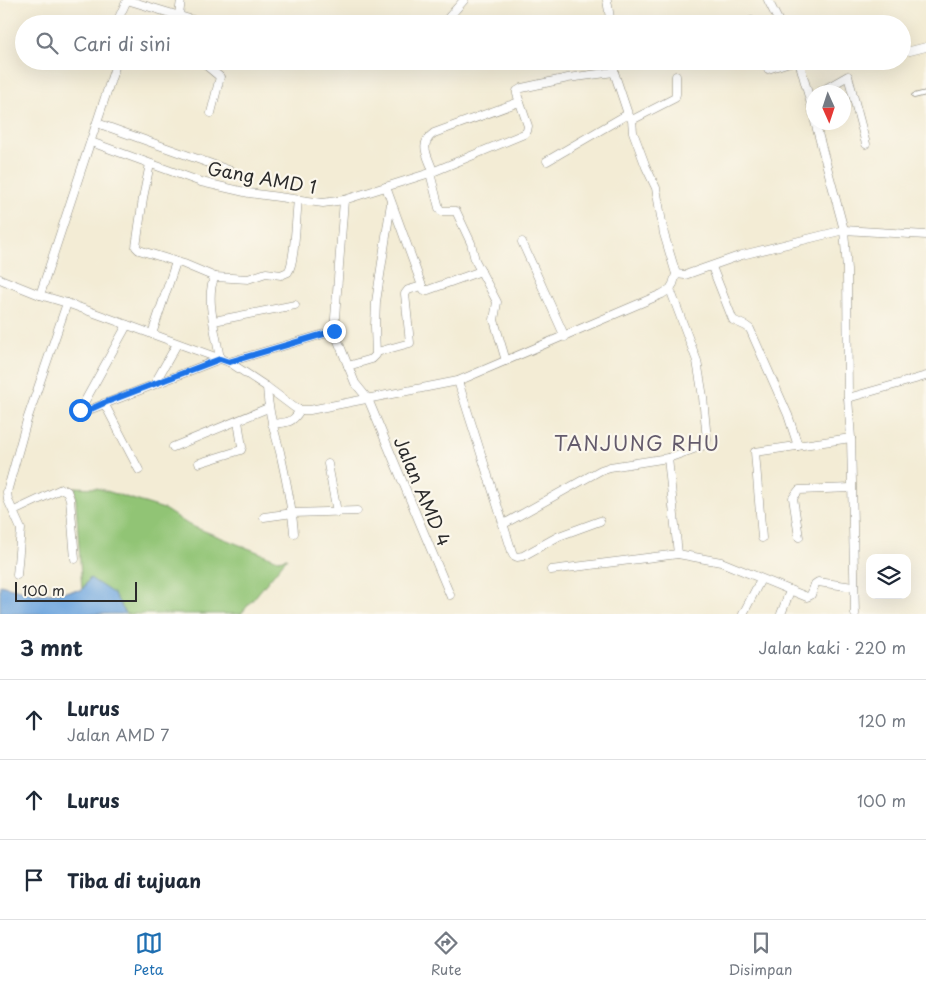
<!DOCTYPE html>
<html lang="id">
<meta charset="utf-8">
<style>
body{margin:0;font-family:"Playpen Sans",sans-serif;background:#f6f6f7;color:#1f2937}
.controls{position:absolute;right:15px;bottom:15px;display:grid;overflow:hidden;border-radius:10px;box-shadow:0 5px 20px #0002}
.controls button{width:45px;height:45px;display:grid;place-items:center;padding:0;border:0;border-bottom:1px solid #e0e1e3;background:#fff;color:#1f2937;font:25px sans-serif}
.compass{position:absolute;left:806px;top:85px;width:45px;height:45px;border-radius:50%;background:#fff;box-shadow:0 5px 20px #0002;rotate:177deg}
.scale{position:absolute;left:15px;bottom:12px;width:122px;box-sizing:border-box;padding-left:5px;border:2px solid #2b2b2b;border-top:0;font-size:14px;line-height:18px;white-space:nowrap;color:#2b2b2b;-webkit-text-stroke:4px #fbf7ec;paint-order:stroke}
.stop{position:absolute;width:15px;height:15px;margin:-11px;border:4px solid #1a73e8;border-radius:50%;background:#fff}
.stop.end{background:#1a73e8;border-color:#fff;box-shadow:0 1px 5px #0008}
.list{margin:0;padding:0;list-style:none}
h2{display:flex;justify-content:space-between;align-items:center;height:65px;margin:0;padding:0 20px;font-size:21px}
h2 small{font-size:16px;font-weight:400;color:#747a83}
.list li{display:grid;grid-template-columns:32px 1fr auto;gap:15px;align-items:center;box-sizing:border-box;height:80px;padding:0 20px;border-top:1px solid #e0e1e3}
.list b{display:block;font-size:19px;white-space:nowrap}
.list p{margin:0;font-size:16px;white-space:nowrap;color:#747a83}
.list em{font-size:16px;font-style:normal;color:#747a83}
.icon{flex:none;width:28px;height:28px;fill:none;stroke:currentColor;stroke-width:2;stroke-linecap:round;stroke-linejoin:round}
.map{position:relative;flex:none;width:926px;height:614px;overflow:hidden}
.search{position:absolute;background:#fff;box-shadow:0 5px 20px #0002;left:15px;right:15px;top:15px;height:55px;display:flex;align-items:center;gap:12px;box-sizing:border-box;padding:0 18px;border-radius:28px;color:#747a83;font-size:19px}
.sheet{height:305px;background:#fff}
nav{display:flex;justify-content:space-around;align-items:center;box-sizing:border-box;height:70px;border-top:1px solid #e0e1e3;background:#fff;font-size:14px;color:#747a83}
nav a{display:grid;justify-items:center;gap:2px}
nav .on{color:#1f6fb2}
.map>svg:first-child{display:block}
.green{fill:#91c475;stroke:#5e7850}
.water{fill:#72a8df;stroke:#4e6a85}
.lines{fill:none;stroke-linecap:round;stroke-linejoin:round}
.lane-casing{stroke:#8f8c80;stroke-width:5.5}
.street-casing{stroke:#8f8c80;stroke-width:9}
.lane{stroke:#fff;stroke-width:4}
.street{stroke:#fff;stroke-width:8}
.route{stroke:#1a73e8;stroke-width:6}
.labels{text-anchor:middle;dominant-baseline:central;stroke-width:4.5;stroke-linejoin:round;paint-order:stroke}
.street-label{font-size:18px;fill:#2b2b2b;stroke:#fbf7ec}
.quarter-label{font-size:20px;letter-spacing:1px;fill:#645b6c;stroke:#fbf7ec}
</style>
<div class="map">
<svg width="926" height="614" viewBox="0 0 926 614">
<rect width="100%" height="100%" fill="#fbf7ec"/>
<filter id="ink" filterUnits="userSpaceOnUse"><feTurbulence type="fractalNoise" baseFrequency=".02" numOctaves="2"/><feDisplacementMap in="SourceGraphic" scale="10" xChannelSelector="R" yChannelSelector="G"/><feConvolveMatrix kernelMatrix="1 2 1 2 8 2 1 2 1" color-interpolation-filters="sRGB"/></filter>
<filter id="wash" filterUnits="userSpaceOnUse"><feTurbulence type="fractalNoise" baseFrequency=".0096" numOctaves="4" result="noise"/><feDisplacementMap in="SourceGraphic" scale="20" xChannelSelector="R" yChannelSelector="G"/><feGaussianBlur stdDeviation="1.12" result="paint"/><feColorMatrix in="noise" values="0 0 0 0 0 0 0 0 0 0 0 0 0 0 0 0 0 1.4 0 .05"/><feComposite in="paint" operator="in"/></filter>
<g filter="url(#wash)">
<rect width="100%" height="100%" fill="#f3ecd5"/>
<path class="green" d="M75,487L97,488L164,509L189,525L278,560L287,558L241,614H126L90,578L82,590Z"/>
<path class="water" d="M90,578L114,594L126,614H0V585L37,594L82,590Z"/>
</g>
<g filter="url(#ink)">
<g class="lines">
<defs>
<path id="lane" d="M914,96L926,93"/>
<g id="street">
<path d="M127,0L206,24"/>
<path d="M607,0L611,24"/>
<path d="M768,0L780,24"/>
<path d="M179,15L181,0"/>
<path d="M116,24L127,0"/>
<path d="M443,24L464,0"/>
<path d="M731,24L752,21"/>
<path d="M910,51L926,47"/>
<path d="M208,61V67L220,77L211,113"/>
<path d="M799,61L814,115"/>
<path d="M768,69L793,61"/>
<path d="M820,92L848,76L866,144"/>
<path d="M632,120L675,98L676,94V76"/>
<path d="M815,122L844,230L847,270L848,398L851,438L855,614"/>
<path d="M97,123L234,172"/>
<path d="M91,142L201,182L249,193L323,203L344,200L430,173L524,134L527,131L528,126L517,94V91L522,88L568,78L614,72"/>
<path d="M547,161L628,114"/>
<path d="M433,171C428,156 418,144 434,133L519,102"/>
<path d="M430,173L439,208L441,211H456L471,243L475,260L497,302L494,320L506,361"/>
<path d="M386,187L422,286"/>
<path d="M344,200L334,331L355,383L368,399L450,595"/>
<path d="M522,242L565,337"/>
<path d="M712,267L733,320L746,326L750,329L788,415L798,446"/>
<path d="M676,274L685,275L742,255L844,230L926,235"/>
<path d="M215,277L248,279L266,273L281,275L288,272C295,264 296,215 298,200"/>
<path d="M0,279L40,295L67,303L229,362L267,387L295,408L300,410H310L458,381L662,294L670,289L673,284L676,274L664,234L656,188L646,167L633,132L632,120L628,114L614,72V61"/>
<path d="M422,286L424,290H428L481,271"/>
<path d="M670,289L697,361L703,397L707,440L705,445L668,458L678,554"/>
<path d="M40,295L117,61"/>
<path d="M214,321L295,305"/>
<path d="M127,325L80,410L81,413L220,359C217,338 204,295 215,277L184,264L139,250L136,247L143,198L150,164"/>
<path d="M152,334L176,262"/>
<path d="M377,352L410,343L405,294L408,290L422,286"/>
<path d="M229,362L334,331"/>
<path d="M348,366L372,359L376,355L375,326L376,302L391,203"/>
<path d="M458,381L513,555L517,557L523,556L559,536L600,521"/>
<path d="M155,383L177,344"/>
<path d="M267,387C268,411 274,429 280,452C286,479 292,506 294,533"/>
<path d="M848,398L926,376"/>
<path d="M104,403L139,470"/>
<path d="M272,424C287,422 292,424 300,410"/>
<path d="M173,447L268,408"/>
<path d="M199,463L241,450L242,447L238,421"/>
<path d="M328,464L337,512"/>
<path d="M14,511L61,489L67,491L70,499L75,559"/>
<path d="M264,517L293,513L357,511"/>
<path d="M502,525L601,470L610,467L668,458"/>
<path d="M799,537L793,498L799,490L851,488"/>
<path d="M762,538L755,452L851,438"/>
<path d="M551,570L678,554L721,562L807,597L811,595L815,584L818,582L853,587"/>
<path d="M17,575L21,529L8,500L7,492L27,420L67,303"/>
<path d="M743,614L761,579"/>
<path d="M781,614L790,591"/>
</g>
</defs>
<use href="#lane" class="lane-casing"/>
<use href="#street" class="street-casing"/>
<use href="#lane" class="lane"/>
<use href="#street" class="street"/>
</g>
</g>
<g class="lines" filter="url(#ink)">
<path class="route" d="M80,410L82,413L104,403L220,359L229,362L334,331"/>
</g>
<g class="labels">
<g class="street-label">
<text transform="translate(262 177) rotate(10)">Gang AMD 1</text>
<text transform="translate(423 491) rotate(67)">Jalan AMD 4</text>
</g>
<g class="quarter-label">
<text x="637" y="443">TANJUNG RHU</text>
</g>
</g>
</svg>
<div class="controls">
<button><svg class="icon" aria-label="layers" viewBox="0 0 24 24"><path d="M12 4l9 5-9 5-9-5zM3 14l9 5 9-5"/></svg></button>
</div>
<svg class="compass" viewBox="-18 -18 36 36"><path d="M0-13l5 13h-10z" fill="#e53935"/><path d="M0 13l5-13h-10z" fill="#747a83"/></svg>
<div class="scale">100 m</div>
<div class="stop" style="left:80px;top:410px"></div>
<div class="stop end" style="left:334px;top:331px"></div>
<div class="search"><svg class="icon" aria-label="search" viewBox="0 0 24 24"><circle cx="10" cy="10" r="6"/><path d="M15 15l6 6"/></svg>Cari di sini</div>
</div>
<section class="sheet">
<h2>3 mnt<small>Jalan kaki · 220 m</small></h2>
<ul class="list">
<li><svg class="icon" aria-label="ahead" viewBox="0 0 24 24"><path d="M12 20V5M6 11l6-6 6 6"/></svg><div><b>Lurus</b><p>Jalan AMD 7</p></div><em>120 m</em></li>
<li><svg class="icon" aria-label="ahead" viewBox="0 0 24 24"><path d="M12 20V5M6 11l6-6 6 6"/></svg><div><b>Lurus</b></div><em>100 m</em></li>
<li><svg class="icon" aria-label="arrive" viewBox="0 0 24 24"><path d="M6 21V4h12l-3 4 3 4H6"/></svg><div><b>Tiba di tujuan</b></div></li>
</ul>
</section>
<nav>
<a class="on"><svg class="icon" aria-label="map" viewBox="0 0 24 24"><path d="M3 6l6-2 6 2 6-2v14l-6 2-6-2-6 2zM9 4v14M15 6v14"/></svg>Peta</a>
<a><svg class="icon" aria-label="directions" viewBox="0 0 24 24"><path d="M12 3l9 9-9 9-9-9zM9 14v-3h6M13 9l2 2-2 2"/></svg>Rute</a>
<a><svg class="icon" aria-label="saved" viewBox="0 0 24 24"><path d="M7 4h10v16l-5-4-5 4z"/></svg>Disimpan</a>
</nav>
